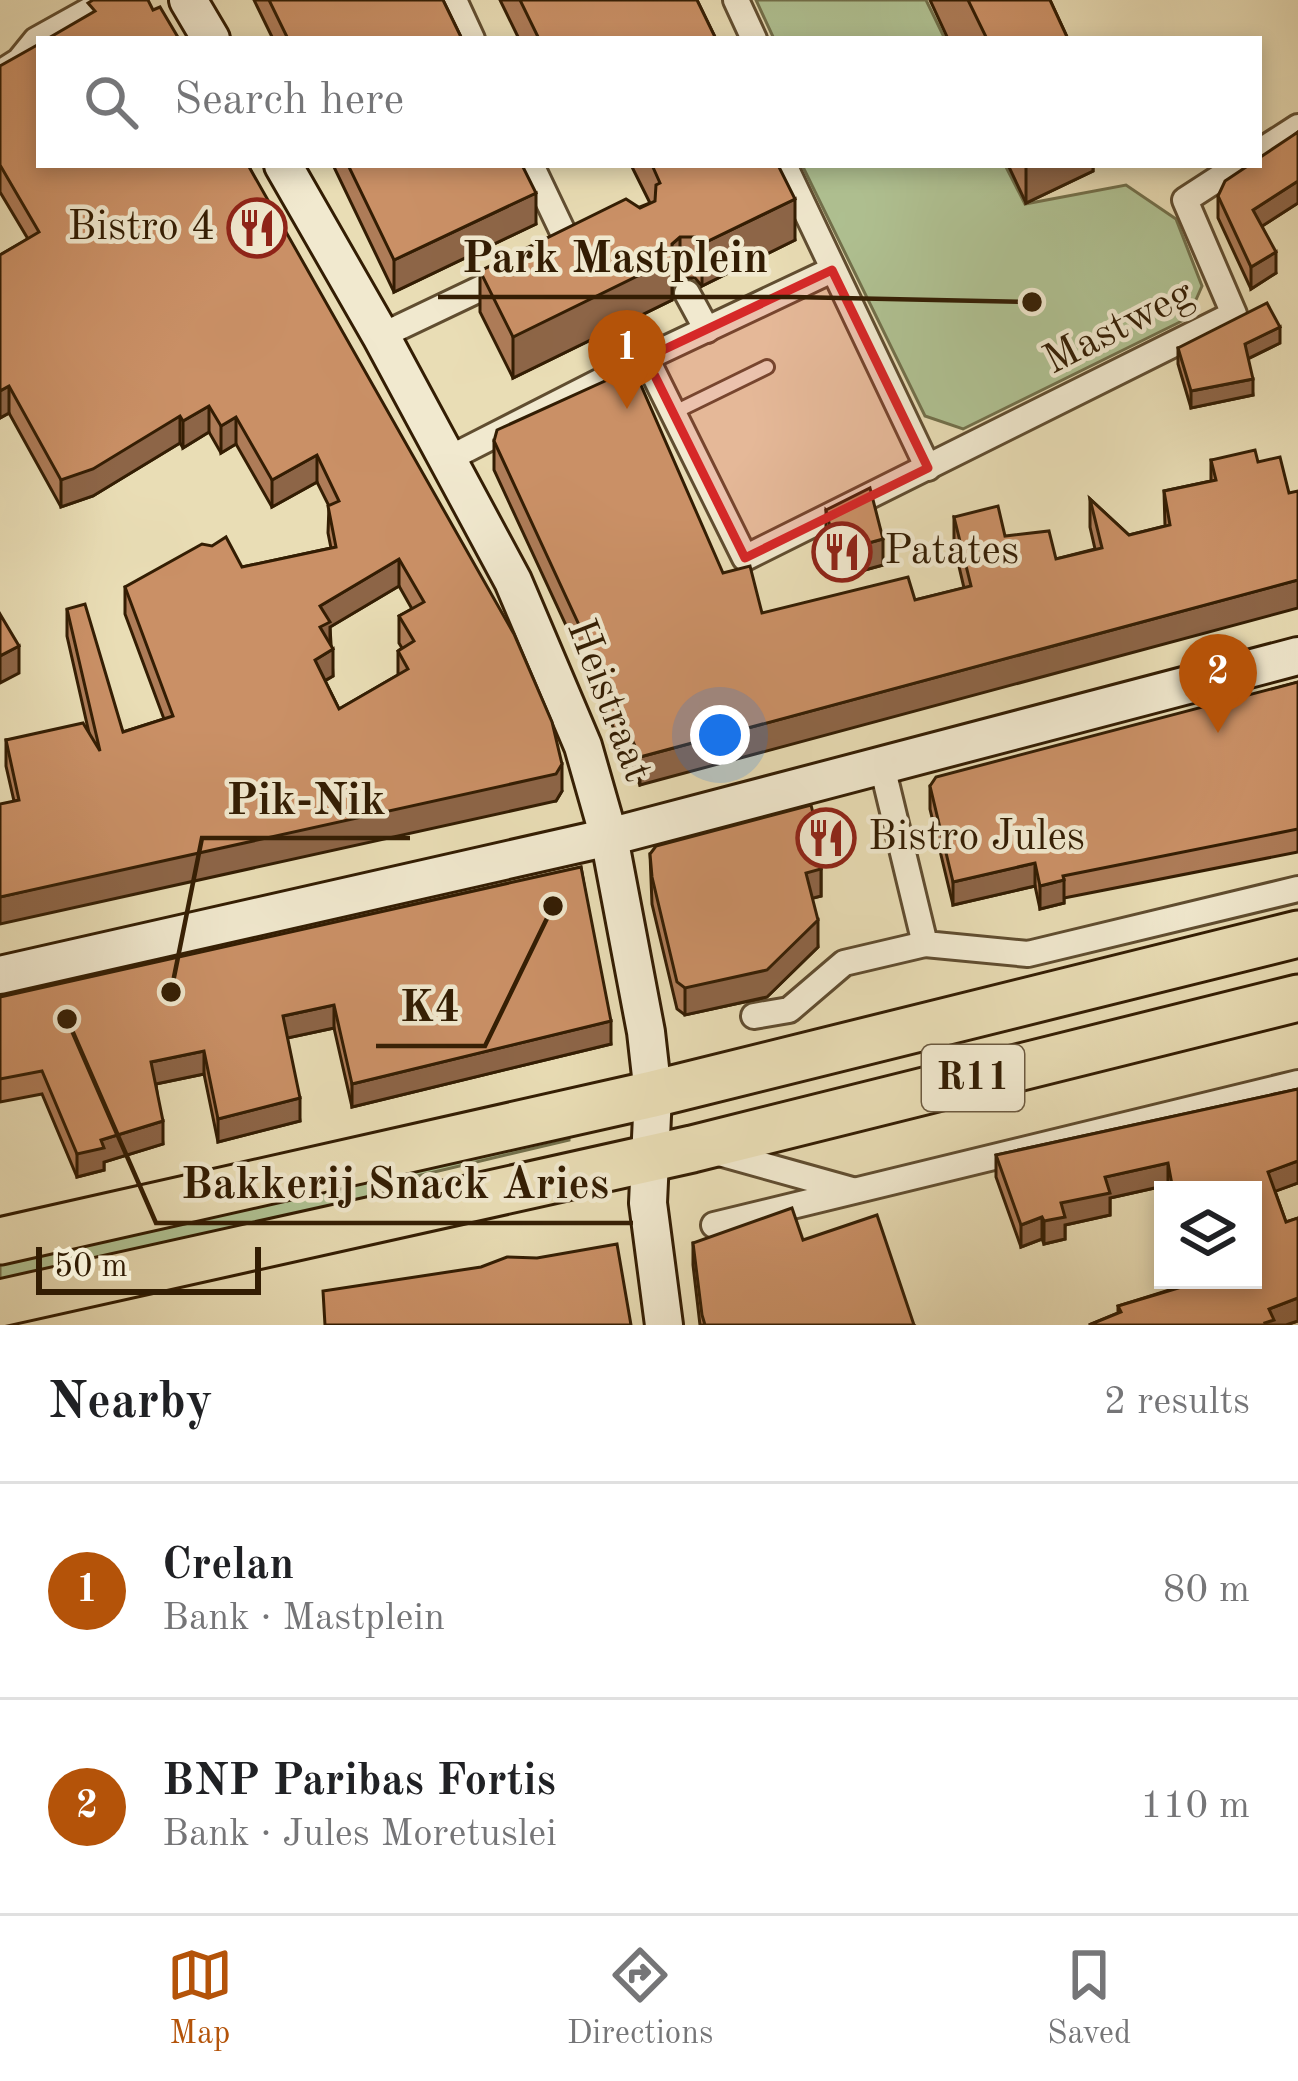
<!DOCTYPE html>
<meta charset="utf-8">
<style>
body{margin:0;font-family:"Old Standard TT",serif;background:#f2f2f2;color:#202124}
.controls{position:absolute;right:36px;bottom:36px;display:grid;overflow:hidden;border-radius:0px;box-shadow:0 6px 18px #0003}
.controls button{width:108px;height:108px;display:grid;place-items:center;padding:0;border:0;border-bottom:3px solid #e0e0e0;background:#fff;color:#202124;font:60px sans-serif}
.scale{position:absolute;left:36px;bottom:30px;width:225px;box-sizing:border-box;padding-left:12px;border:6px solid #331d03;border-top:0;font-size:33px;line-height:42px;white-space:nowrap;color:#331d03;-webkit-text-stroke:9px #f1e9cf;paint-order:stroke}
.you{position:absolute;left:720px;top:735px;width:42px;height:42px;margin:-30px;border:9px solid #fff;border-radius:50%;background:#1a73e8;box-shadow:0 0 0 18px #1a73e833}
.badge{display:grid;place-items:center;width:78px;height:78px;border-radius:50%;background:#b45309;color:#fff;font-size:39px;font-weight:700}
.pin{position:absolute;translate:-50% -99px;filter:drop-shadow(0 3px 6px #0008)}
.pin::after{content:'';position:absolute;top:63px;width:42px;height:36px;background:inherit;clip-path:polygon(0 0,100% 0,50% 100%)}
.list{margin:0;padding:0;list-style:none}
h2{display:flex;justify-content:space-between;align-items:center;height:156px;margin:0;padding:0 48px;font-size:51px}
h2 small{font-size:39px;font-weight:400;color:#757577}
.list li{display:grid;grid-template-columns:78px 1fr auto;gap:36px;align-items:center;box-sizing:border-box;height:216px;padding:0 48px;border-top:3px solid #e0e0e0}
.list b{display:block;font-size:45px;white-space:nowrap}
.list p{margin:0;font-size:39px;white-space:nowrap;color:#757577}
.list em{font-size:39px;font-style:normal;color:#757577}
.icon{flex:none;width:66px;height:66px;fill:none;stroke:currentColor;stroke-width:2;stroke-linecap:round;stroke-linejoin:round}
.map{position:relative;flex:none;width:1298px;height:1325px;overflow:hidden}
.search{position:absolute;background:#fff;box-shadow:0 6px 18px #0003;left:36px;right:36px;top:36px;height:132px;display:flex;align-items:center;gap:30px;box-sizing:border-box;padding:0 42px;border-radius:0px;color:#757577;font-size:45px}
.sheet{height:588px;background:#fff}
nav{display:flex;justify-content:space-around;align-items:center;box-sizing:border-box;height:168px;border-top:3px solid #e0e0e0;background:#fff;font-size:33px;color:#757577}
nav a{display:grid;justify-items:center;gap:6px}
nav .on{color:#b45309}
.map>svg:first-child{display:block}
.green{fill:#b0c293;stroke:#72704b;stroke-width:3}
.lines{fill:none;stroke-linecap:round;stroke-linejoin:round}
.lane-casing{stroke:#604d30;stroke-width:18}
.street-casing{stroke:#604d30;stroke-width:30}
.secondary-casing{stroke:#331d03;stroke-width:42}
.highway-casing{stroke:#331d03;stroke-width:51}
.lane{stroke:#f1e9cf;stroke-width:12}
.street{stroke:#f1e9cf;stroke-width:24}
.secondary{stroke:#f1e9cf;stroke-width:36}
.highway{stroke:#e9ddb5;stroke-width:45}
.wall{fill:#ae7c58;stroke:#331d03;stroke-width:3;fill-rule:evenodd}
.shaded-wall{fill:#8d6547;stroke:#331d03;stroke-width:3}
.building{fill:#ca9066;stroke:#331d03;stroke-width:3;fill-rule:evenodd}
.marked{fill:#d62828;fill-opacity:0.2;stroke:#d62828;stroke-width:9;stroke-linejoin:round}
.labels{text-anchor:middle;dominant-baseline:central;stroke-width:9;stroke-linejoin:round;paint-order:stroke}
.shield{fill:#f1e9cf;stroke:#6c5a40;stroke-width:3}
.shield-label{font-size:39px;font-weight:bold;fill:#331d03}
.poi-label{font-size:42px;fill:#331d03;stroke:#f1e9cf;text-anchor:start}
.street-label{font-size:42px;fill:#331d03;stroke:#f1e9cf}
.leader{fill:none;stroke:#331d03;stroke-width:4.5}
.callout-dot{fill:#331d03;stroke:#f1e9cf;stroke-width:4.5}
.callout-label{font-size:45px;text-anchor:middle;font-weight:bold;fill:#331d03;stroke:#f1e9cf;stroke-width:9;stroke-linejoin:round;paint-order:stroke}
</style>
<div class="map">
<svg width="1298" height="1325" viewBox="0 0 1298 1325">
<rect width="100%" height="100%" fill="#e9ddb5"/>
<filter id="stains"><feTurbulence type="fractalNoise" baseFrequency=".00167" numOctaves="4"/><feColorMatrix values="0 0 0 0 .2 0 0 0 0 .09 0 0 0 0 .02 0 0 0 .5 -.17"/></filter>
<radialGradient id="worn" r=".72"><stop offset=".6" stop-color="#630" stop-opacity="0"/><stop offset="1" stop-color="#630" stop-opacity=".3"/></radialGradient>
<g class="green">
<path d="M756,0H926L945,39H774Z"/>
<path d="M802,165H1005L1025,204L1126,185L1176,219L1202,286L1188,318L963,429L925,416Z"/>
<path d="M569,1128V1140L388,1183L363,1200L0,1283V1257Z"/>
</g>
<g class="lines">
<defs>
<path id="lane" d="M673,413L767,367"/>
<g id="street">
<path d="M454,0L472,39"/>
<path d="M736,0L754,39"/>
<path d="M0,73L19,61L36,40L108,0"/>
<path d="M1259,152L1298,127"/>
<path d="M531,165L570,247L557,253"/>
<path d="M784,165L928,468"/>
<path d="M687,293L707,330"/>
<path d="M381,336L509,275"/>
<path d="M646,358L745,558L1234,314L1185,200L1239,165"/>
<path d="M448,459L646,358L832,270"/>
<path d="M882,766L925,944L1028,954L1298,889"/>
<path d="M754,1016L789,1010L844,963L925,944"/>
<path d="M712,1151L852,1190"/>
<path d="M714,1225L1298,1083"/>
</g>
<g id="secondary">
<path d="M188,0L211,39"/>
<path d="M283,165L381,336L513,581L583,746L609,837L646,1032L653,1094L648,1203L664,1325"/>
<path d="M0,975L609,837L1298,656"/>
</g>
<g id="highway">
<path d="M0,1241L653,1094L1298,934"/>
<path d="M0,1303L692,1149L1298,998"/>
</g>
</defs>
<use href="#lane" class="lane-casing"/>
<use href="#street" class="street-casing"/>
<use href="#secondary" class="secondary-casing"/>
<use href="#highway" class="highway-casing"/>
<use href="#lane" class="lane"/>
<use href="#street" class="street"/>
<use href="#secondary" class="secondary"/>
<use href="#highway" class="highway"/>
</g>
<g class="wall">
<path d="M254,0H443L462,39H273Z"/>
<path d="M500,0H697L716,39H519Z"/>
<path d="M930,0H1050L1068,39H948Z"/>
<path d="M0,66L248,165L562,791L556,801H14L6,766V740L89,733L67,636V609L123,732L164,719L125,614V587L242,567L331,548L328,533L329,506L317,482L272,507L236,444L221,453L209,432L183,448L180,443L93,496L61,507L9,413L0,418V255L28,239L0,192ZM399,586L412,609L399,616V643L402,648L398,651V675L339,709L325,681L333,676L330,627Z"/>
<path d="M1298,132V203L1262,226L1276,273L1251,289L1218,218V196Z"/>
<path d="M333,165H522L536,224L394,292Z"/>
<path d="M631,165H778L795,240L702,286L695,278H680L672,285V300L513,378L480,312V271L650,203Z"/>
<path d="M1008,165H1093V171L1026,203Z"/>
<path d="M1280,343L1248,359L1253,395L1191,408L1178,364V348Z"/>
<path d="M494,441L723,573L762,613L915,600L964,588L954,545V517L1005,536L1056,559L1095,549L1090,527V499L1129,535L1165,526L1164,491L1211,481V460L1258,462L1289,493L640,785L494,470Z"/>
<path d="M826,510L883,565L836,578L826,536Z"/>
<path d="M1298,682V852L1064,898V903L1040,909L1035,886L953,905L930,809V786Z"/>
<path d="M821,845V896L812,898L818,947L767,997L685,1015L677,1009L652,904L650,854Z"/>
<path d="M581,867L611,1044L352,1107L334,1028L287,1038L300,1121L218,1142L204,1074L156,1084L163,1144L104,1162V1170L77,1177L42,1094L0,1102V997Z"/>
<path d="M1298,1089V1183L1275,1191L1286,1222L1298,1218V1321L1286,1325H1089L1118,1313V1306L1201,1280H1253V1190H1169L1168,1185L1110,1198V1215L1065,1225V1239L1044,1244L1042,1239L1021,1247L996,1177V1155Z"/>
<path d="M803,1240L914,1325H700L693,1265V1243Z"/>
</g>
<g class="shaded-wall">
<path d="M1026,165H1093V171L1026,203Z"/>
<path d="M1298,181V203L1253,232V210Z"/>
<path d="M536,193V224L394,292V260Z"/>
<path d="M795,199V240L702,286V244Z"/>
<path d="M680,237V278L672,285V300L513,378V337L672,244Z"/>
<path d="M1276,252V273L1251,289V267Z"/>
<path d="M1280,327V343L1245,360V344Z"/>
<path d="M1253,379V395L1191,408V391Z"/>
<path d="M9,386V413L0,418V391Z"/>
<path d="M209,406V432L183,448V421Z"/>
<path d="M180,416V443L93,496L61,507V480Z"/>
<path d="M236,417V444L221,453V426Z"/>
<path d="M317,455V482L272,507V480Z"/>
<path d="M883,539V565L836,578V552Z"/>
<path d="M399,559V586L330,627V649L320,654V606Z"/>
<path d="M1298,580V608L640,785V757Z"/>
<path d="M19,646V673L0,683V656Z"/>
<path d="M333,649V676L315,686V660Z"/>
<path d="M562,764V791L556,801L0,924V897Z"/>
<path d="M821,845V896L806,900V873L815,847Z"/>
<path d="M1035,863V886L953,905V882Z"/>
<path d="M1064,880V903L1040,909V886Z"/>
<path d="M818,920V947L767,997L685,1015V988Z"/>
<path d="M334,1005V1028L283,1039V1016Z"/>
<path d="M611,1021V1044L352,1107V1084Z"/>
<path d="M204,1051V1074L151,1085V1062Z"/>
<path d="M300,1098V1121L218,1142V1119Z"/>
<path d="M163,1121V1144L104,1162V1170L77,1177V1154L101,1140Z"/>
<path d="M1298,1161V1183L1268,1194V1172Z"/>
<path d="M1168,1163V1185L1110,1198V1215L1065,1225V1239L1044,1244V1221L1061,1203L1105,1177Z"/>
<path d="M1042,1217V1239L1021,1247V1225Z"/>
<path d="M1298,1298V1321L1286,1325H1265L1269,1309Z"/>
</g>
<g class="building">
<path d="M93,0H148L153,10L160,7L179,39H47L95,11L88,3Z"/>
<path d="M269,0H443L462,39H288Z"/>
<path d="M520,0H697L716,39H539Z"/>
<path d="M968,0H1050L1068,39H987Z"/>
<path d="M39,44V165H248L514,634L552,722L562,764L556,774L0,897V804L19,800L6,740L83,723L100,751L67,609L85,604L123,732L173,716L125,587L202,544L212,546L226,537L242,567L336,547L328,506L339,501L317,455L272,480L236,417L221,426L209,406L183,421L180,416L93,469L61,480L9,386L0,391V255L39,232L0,165V66ZM399,559L424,602L399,616L414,641L398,651L408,669L339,709L315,660L333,649L320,627L330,622L320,606Z"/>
<path d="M1298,132V181L1253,210L1276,252L1251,267L1218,196L1225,181L1249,165H1259V158Z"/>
<path d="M348,165H522L536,193L394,260Z"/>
<path d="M652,165H778L795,199L702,244L695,237H680L672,244V259L513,337L480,271L626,199L640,208L655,201L656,185L660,183Z"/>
<path d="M1267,303L1280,327L1245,344L1253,379L1191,391L1178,348Z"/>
<path d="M627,371L636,374L723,573L750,566L762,613L908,577L915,600L971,586L954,517L998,506L1005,536L1049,531L1056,559L1102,548L1090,499L1129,535L1170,525L1164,491L1216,480L1211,460L1255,450L1258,462L1280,457L1289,493L1298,491V580L640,757L494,441L497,430Z"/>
<path d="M870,488L883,539L836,552L826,510Z"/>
<path d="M0,614L19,646L0,656Z"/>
<path d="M1298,682V829L1063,876L1064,880L1040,886L1035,863L953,882L930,786L936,777Z"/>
<path d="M811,805L821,845L815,847L821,869L806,873L818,920L767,970L685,988L677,982L652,877L650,854L656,846Z"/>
<path d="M581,867L611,1021L352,1084L334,1005L283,1016L300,1098L218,1119L204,1051L151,1062L163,1121L101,1140L104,1148L77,1154L42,1071L0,1079V997Z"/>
<path d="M1298,1089V1161L1268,1172L1286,1222L1298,1218V1298L1269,1309L1274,1320L1265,1323L1266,1325H1089L1121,1312L1118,1306L1205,1280H1253V1190H1173L1168,1163L1105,1177L1110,1193L1061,1203L1065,1217L1044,1221L1042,1217L1021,1225L996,1155Z"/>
<path d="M792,1208L803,1240L877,1215L914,1325H705L702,1315L693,1243Z"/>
<path d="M617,1244L631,1325H325L323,1291L481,1267L507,1257L537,1258Z"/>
</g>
<path class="marked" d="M832,270L928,468L745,558L646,358Z"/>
<defs>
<symbol id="restaurant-ring" viewBox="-11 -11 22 22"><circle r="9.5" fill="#f1e9cf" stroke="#8f2418" stroke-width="1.5"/><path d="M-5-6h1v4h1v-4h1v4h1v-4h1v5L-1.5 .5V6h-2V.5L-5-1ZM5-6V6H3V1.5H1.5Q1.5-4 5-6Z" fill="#8f2418"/></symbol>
</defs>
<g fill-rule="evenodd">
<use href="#restaurant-ring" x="224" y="195" width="66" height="66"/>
<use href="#restaurant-ring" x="809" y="519" width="66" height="66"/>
<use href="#restaurant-ring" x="793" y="805" width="66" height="66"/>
</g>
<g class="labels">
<rect class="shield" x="922" y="1045" width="102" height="66" rx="9"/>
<g class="shield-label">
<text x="973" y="1078">R11</text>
</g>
<g class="poi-label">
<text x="215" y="228" text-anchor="end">Bistro 4</text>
<text x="884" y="552">Patates</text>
<text x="868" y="838">Bistro Jules</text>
</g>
<g class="street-label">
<text transform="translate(1119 328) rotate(-27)">Mastweg</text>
<text transform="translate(608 701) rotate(69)">Heistraat</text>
</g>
</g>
<path class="leader" d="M1032 302L793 297H438M171 992L202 838H410M553 906L485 1046H376M67 1019L156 1223H633"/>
<g class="callout-dot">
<circle cx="1032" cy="302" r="12"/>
<circle cx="171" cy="992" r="12"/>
<circle cx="553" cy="906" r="12"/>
<circle cx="67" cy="1019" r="12"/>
</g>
<g class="callout-label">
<text x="615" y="272">Park Mastplein</text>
<text x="306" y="814">Pik-Nik</text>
<text x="430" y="1021">K4</text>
<text x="395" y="1198">Bakkerij Snack Aries</text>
</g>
<rect width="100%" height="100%" filter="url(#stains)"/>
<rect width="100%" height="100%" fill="url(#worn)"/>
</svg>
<div class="controls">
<button><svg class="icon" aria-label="layers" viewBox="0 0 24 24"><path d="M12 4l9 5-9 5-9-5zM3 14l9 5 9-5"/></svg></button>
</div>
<div class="scale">50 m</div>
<div class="you"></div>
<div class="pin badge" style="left:627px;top:409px">1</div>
<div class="pin badge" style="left:1218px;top:733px">2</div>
<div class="search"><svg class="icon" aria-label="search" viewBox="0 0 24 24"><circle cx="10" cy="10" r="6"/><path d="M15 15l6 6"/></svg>Search here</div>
</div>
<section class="sheet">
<h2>Nearby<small>2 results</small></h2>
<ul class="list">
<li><span class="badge">1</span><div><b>Crelan</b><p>Bank · Mastplein</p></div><em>80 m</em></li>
<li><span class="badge">2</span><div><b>BNP Paribas Fortis</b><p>Bank · Jules Moretuslei</p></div><em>110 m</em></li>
</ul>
</section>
<nav>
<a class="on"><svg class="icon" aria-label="map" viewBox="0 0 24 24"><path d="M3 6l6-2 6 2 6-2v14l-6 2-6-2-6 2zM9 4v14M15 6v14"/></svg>Map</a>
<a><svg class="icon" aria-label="directions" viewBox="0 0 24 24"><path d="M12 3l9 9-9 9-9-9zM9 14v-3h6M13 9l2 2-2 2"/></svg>Directions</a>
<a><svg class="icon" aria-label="saved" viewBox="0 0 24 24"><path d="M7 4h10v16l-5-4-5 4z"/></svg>Saved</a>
</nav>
